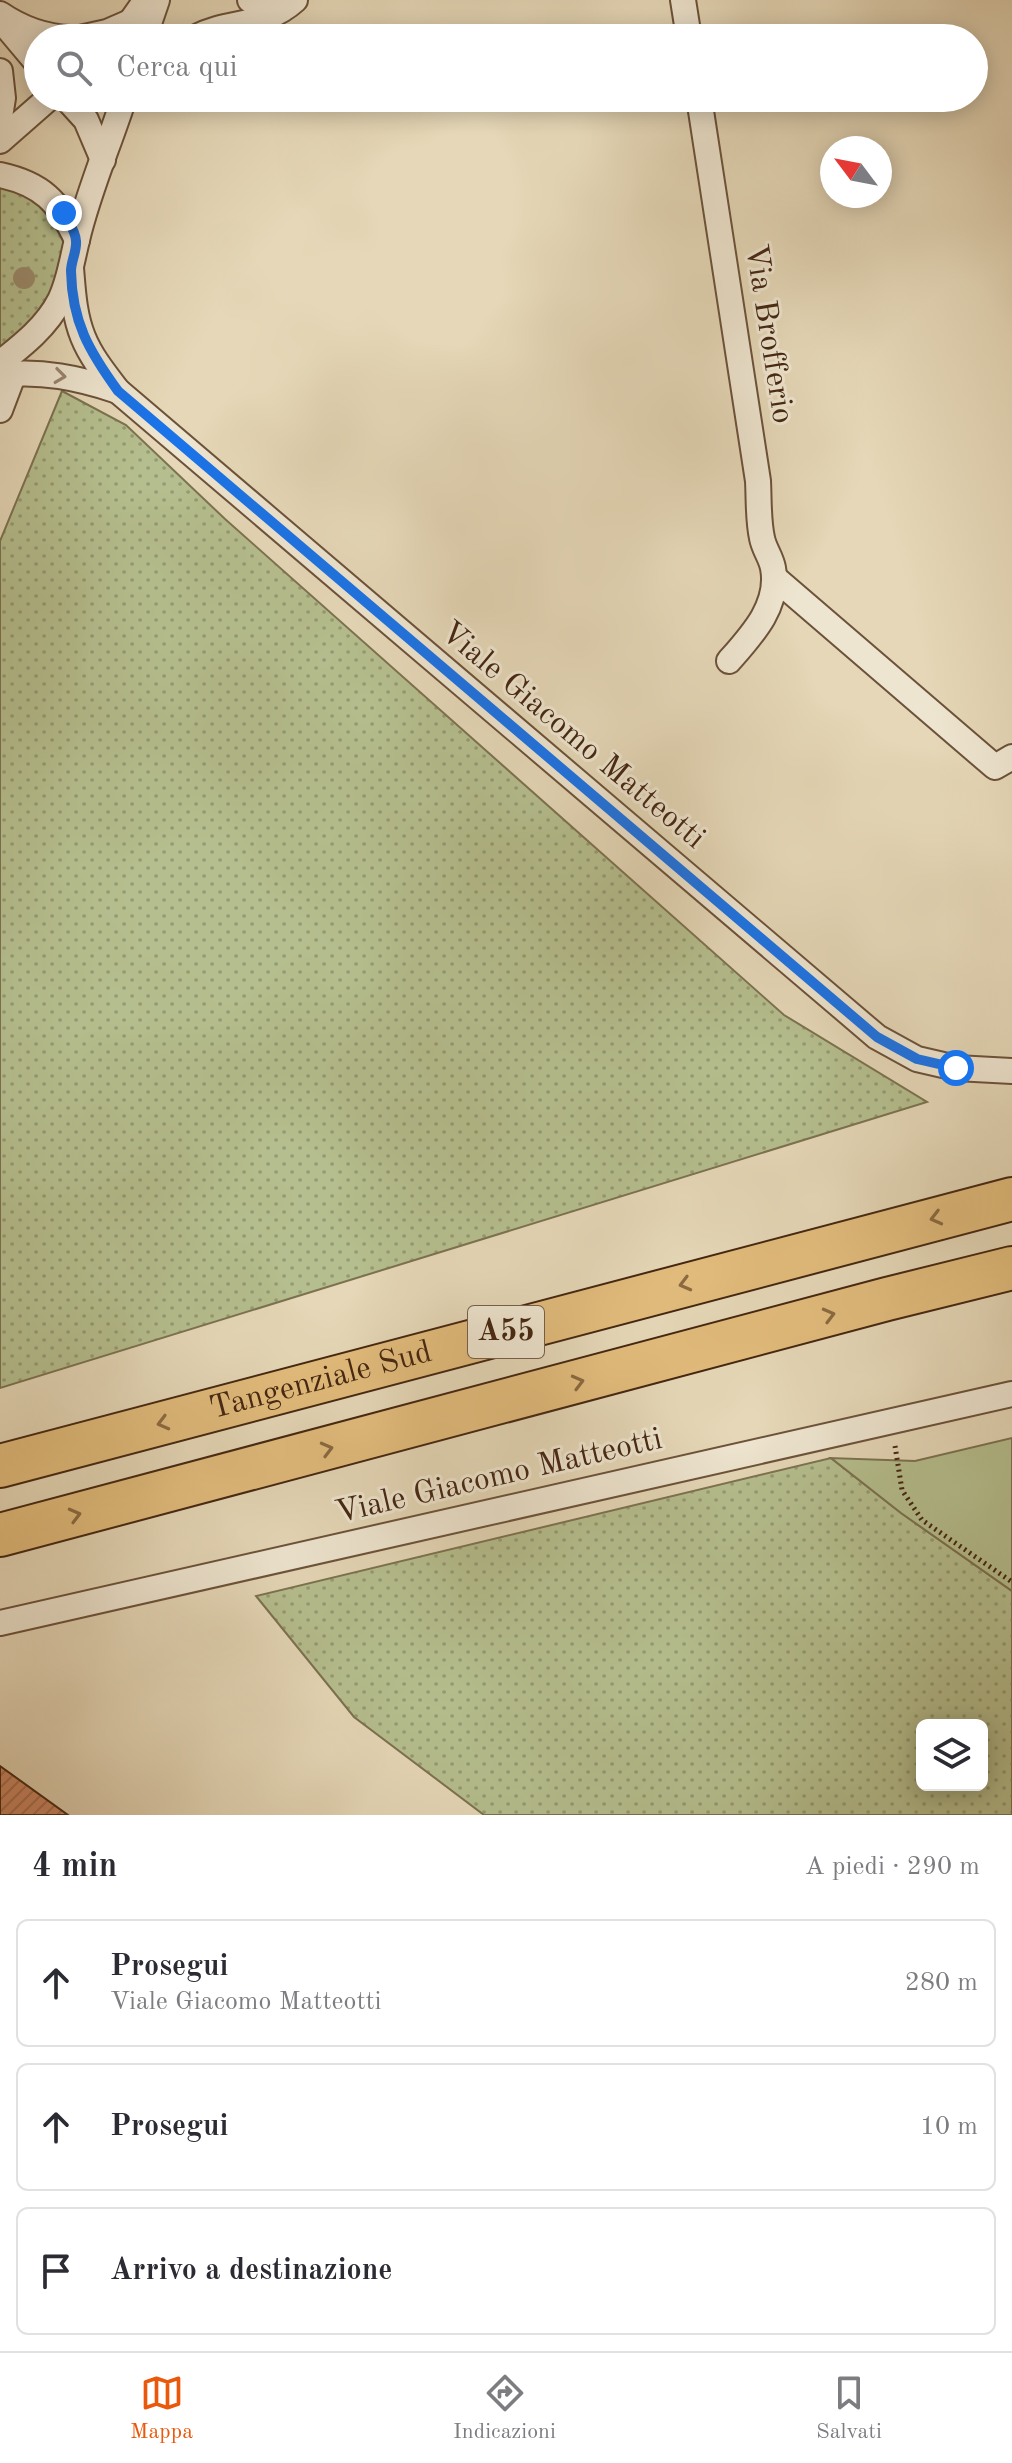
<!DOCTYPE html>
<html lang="it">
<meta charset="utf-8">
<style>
body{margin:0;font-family:"Old Standard TT",serif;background:#f7f7f7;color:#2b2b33}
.controls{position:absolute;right:24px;bottom:24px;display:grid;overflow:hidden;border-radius:12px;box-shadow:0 4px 20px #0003}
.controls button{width:72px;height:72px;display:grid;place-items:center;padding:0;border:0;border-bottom:2px solid #e1e1e2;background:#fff;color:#2b2b33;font:40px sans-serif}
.compass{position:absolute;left:820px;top:136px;width:72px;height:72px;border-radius:50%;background:#fff;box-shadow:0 4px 20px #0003;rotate:302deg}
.stop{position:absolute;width:24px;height:24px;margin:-18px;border:6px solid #1a73e8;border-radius:50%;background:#fff}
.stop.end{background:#1a73e8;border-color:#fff;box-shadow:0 2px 8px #0008}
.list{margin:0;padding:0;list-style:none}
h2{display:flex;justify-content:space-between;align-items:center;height:104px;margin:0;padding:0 32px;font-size:34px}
h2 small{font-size:26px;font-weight:400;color:#7c7c81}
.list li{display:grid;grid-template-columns:52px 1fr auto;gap:24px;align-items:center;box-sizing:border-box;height:128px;margin:0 16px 16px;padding:0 16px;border:2px solid #e1e1e2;border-radius:12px}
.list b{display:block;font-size:30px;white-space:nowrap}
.list p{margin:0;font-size:26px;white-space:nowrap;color:#7c7c81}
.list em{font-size:26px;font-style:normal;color:#7c7c81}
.icon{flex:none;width:44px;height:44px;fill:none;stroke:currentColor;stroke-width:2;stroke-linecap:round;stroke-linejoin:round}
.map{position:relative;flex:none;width:1012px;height:1815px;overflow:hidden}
.search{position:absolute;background:#fff;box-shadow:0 4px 20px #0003;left:24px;right:24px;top:24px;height:88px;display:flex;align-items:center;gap:20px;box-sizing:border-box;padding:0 28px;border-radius:44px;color:#7c7c81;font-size:30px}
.sheet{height:536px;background:#fff}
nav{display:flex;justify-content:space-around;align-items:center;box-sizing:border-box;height:112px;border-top:2px solid #e1e1e2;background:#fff;font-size:22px;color:#7c7c81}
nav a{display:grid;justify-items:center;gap:4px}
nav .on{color:#ea580c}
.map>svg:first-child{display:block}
.grass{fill:url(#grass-dots);stroke:#7c7250;stroke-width:2;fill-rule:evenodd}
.garden{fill:#b5be8e;stroke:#7c7250;stroke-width:2}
.building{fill:url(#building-hatch);stroke:#442611;stroke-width:2}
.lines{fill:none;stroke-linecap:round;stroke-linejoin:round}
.minor-casing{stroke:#6c523a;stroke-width:28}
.motorway-casing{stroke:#442611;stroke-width:46}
.path{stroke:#442611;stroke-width:5;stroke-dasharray:2 4;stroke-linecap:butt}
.minor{stroke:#eee5d0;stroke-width:24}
.motorway{stroke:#e2bc7c;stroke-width:42}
.tree{fill:#9c8b6d}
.oneway{stroke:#998670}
.oneway2{stroke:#8b6a41}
.route{stroke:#1a73e8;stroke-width:10}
.labels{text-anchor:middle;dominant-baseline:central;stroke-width:6;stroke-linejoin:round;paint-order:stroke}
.shield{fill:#eee5d0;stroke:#775f4a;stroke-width:2}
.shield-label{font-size:30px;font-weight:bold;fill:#442611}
.street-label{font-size:32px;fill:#442611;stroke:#eee5d0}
</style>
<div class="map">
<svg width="1012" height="1815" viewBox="0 0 1012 1815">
<defs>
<pattern id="grass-dots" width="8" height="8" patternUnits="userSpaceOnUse" patternTransform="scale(2)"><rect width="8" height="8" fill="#b5be8e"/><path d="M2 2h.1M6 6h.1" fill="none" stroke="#959a73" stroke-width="1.8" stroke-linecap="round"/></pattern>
<pattern id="building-hatch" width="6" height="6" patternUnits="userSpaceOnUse" patternTransform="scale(2)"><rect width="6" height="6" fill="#ce8865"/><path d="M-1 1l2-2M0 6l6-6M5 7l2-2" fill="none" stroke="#a96f52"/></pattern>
</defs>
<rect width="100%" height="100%" fill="#e5d7b7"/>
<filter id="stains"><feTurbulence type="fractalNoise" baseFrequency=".0025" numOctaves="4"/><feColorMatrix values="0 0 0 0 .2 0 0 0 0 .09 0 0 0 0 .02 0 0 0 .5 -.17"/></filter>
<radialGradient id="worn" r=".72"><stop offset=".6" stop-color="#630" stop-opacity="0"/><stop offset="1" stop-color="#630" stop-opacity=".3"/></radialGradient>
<g class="grass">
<path d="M0,181L24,186L48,211L65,243L55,286L30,325L0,351Z"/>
<path d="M62,391L126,425L225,519L784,1015L927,1102L0,1388V541Z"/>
<path d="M831,1458L901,1513L1012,1591V1815H484L354,1717L256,1596ZM922,1725H982V1785H922Z"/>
</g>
<path class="garden" d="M1012,1438V1591L901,1513L831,1458L915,1461Z"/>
<path class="building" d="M0,1766L68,1815H0Z"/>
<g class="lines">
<defs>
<g id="minor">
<path d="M250,0H277"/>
<path d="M683,0L689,38"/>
<path d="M0,14C22,29 44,37 70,38"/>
<path d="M1,20L38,64"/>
<path d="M122,34L146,0"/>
<path d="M80,38L107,32L130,22"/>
<path d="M144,38L157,0"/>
<path d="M194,38C229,19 263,29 295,0"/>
<path d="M0,71L3,98L0,117"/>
<path d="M66,98L86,120L103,160"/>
<path d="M699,98L758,481C759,500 758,520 762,538C764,549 771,557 773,568C780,605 752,635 729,661"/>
<path d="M0,141L49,98"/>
<path d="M0,175C42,184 59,202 77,240"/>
<path d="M71,268C73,291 74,315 83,337C91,357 105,374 118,391L877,1037L917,1059L956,1068L1012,1071"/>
<path d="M0,363C23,345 47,326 60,300C69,282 72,260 77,240C88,192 109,145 124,98"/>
<path d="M0,375C41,370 79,378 118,391"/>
<path d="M0,410L14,373"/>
<path d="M775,578L995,767L1012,757"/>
<path d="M0,1623L1012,1394"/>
</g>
<g id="motorway">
<path id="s1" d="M0,1466L1012,1199"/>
<path d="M0,1535L887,1299L1012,1268"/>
</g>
</defs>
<use href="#minor" class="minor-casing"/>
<use href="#motorway" class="motorway-casing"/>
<path class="path" d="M895,1446L902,1490L922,1520L1012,1582"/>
<use href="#minor" class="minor"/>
<use href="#motorway" class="motorway"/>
</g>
<circle class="tree" cx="24" cy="278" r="11"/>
<defs><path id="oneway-chevron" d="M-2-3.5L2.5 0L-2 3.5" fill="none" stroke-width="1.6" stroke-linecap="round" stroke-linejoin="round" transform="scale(2)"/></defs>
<use class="oneway" href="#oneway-chevron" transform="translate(60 376) rotate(7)"/>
<g class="oneway2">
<use href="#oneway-chevron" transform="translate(936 1218) rotate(166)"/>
<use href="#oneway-chevron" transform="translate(685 1284) rotate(165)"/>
<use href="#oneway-chevron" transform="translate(829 1315) rotate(-15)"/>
<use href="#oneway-chevron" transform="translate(578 1382) rotate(-15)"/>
<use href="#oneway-chevron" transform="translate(163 1423) rotate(165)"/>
<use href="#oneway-chevron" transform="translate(327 1449) rotate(-15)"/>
<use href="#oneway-chevron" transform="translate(75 1515) rotate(-15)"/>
</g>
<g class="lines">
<path class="route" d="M64,213C68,221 76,232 76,241C77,251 71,261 71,271C72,322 89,351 118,391L877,1037L917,1059L956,1068"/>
</g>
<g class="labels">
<rect class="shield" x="468" y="1306" width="76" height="52" rx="6"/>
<g class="shield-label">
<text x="506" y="1332">A55</text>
</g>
<g class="street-label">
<text transform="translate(768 334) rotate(81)">Via Brofferio</text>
<text transform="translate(572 736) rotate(40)">Viale Giacomo Matteotti</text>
<text stroke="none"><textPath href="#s1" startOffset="332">Tangenziale Sud</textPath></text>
<text transform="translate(499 1477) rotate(-13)">Viale Giacomo Matteotti</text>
</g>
</g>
<rect width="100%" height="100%" filter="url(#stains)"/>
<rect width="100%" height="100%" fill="url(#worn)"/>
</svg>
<div class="controls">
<button><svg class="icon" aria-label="layers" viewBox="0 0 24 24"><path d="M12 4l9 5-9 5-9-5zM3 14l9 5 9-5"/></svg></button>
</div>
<svg class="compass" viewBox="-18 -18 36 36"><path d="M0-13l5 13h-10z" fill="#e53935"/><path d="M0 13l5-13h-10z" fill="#7c7c81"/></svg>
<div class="stop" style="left:956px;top:1068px"></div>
<div class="stop end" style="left:64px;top:213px"></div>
<div class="search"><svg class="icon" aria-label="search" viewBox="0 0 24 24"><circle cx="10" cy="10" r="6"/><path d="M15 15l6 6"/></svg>Cerca qui</div>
</div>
<section class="sheet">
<h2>4 min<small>A piedi · 290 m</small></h2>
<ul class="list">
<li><svg class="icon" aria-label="ahead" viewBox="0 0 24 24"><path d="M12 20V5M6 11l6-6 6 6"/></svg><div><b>Prosegui</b><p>Viale Giacomo Matteotti</p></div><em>280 m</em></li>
<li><svg class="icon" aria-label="ahead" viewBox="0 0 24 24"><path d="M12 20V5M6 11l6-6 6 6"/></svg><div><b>Prosegui</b></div><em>10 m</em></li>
<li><svg class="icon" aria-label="arrive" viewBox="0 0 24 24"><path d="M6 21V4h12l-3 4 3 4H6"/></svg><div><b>Arrivo a destinazione</b></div></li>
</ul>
</section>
<nav>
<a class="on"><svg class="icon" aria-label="map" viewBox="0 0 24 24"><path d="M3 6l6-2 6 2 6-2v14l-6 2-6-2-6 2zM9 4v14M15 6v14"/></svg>Mappa</a>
<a><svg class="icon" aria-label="directions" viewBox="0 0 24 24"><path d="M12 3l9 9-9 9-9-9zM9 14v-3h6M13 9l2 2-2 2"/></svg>Indicazioni</a>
<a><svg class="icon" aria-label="saved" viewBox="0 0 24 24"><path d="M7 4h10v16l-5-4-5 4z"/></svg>Salvati</a>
</nav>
